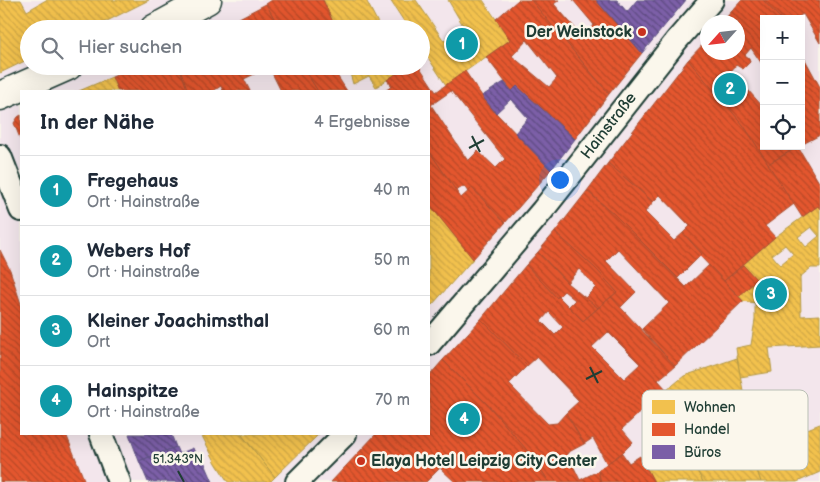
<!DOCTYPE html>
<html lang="de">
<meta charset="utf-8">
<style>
body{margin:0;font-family:"Balsamiq Sans",sans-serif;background:#f2f2f3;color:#1f2937}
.controls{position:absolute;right:15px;top:15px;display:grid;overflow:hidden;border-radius:0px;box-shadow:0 5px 20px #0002}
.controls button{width:45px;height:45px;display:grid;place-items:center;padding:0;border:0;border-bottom:1px solid #e0e1e3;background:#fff;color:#1f2937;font:25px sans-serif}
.compass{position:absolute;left:700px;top:15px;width:45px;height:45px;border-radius:50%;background:#fff;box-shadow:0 5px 20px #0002;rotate:243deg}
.you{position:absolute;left:559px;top:179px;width:18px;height:18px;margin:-12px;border:4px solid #fff;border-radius:50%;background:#1a73e8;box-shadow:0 0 0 8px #1a73e833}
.badge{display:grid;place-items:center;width:32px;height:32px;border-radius:50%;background:#c8321e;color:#fff;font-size:16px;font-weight:700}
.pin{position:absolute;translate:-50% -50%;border:2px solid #fff;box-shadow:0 1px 5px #0006}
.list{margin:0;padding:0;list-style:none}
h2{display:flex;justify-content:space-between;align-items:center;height:65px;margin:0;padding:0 20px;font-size:21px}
h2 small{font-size:16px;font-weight:400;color:#747a83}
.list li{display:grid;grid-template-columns:32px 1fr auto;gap:15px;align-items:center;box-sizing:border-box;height:70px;padding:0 20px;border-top:1px solid #e0e1e3}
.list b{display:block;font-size:19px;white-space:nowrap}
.list p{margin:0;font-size:16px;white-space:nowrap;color:#747a83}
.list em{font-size:16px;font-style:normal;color:#747a83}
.icon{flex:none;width:28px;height:28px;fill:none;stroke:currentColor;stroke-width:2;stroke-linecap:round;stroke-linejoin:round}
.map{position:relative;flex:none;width:820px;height:482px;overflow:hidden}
.search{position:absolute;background:#fff;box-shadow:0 5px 20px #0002;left:20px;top:20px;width:410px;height:55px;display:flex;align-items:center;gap:12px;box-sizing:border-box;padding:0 18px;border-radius:28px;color:#747a83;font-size:19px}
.panel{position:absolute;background:#fff;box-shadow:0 5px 20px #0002;left:20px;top:90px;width:410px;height:345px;border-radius:0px}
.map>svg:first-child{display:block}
.built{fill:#f3e6ec;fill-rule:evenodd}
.homes{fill:url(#homes-back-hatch);stroke:#b39946;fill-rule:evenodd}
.shops{fill:url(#shops-back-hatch);stroke:#a94f30;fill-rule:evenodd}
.offices{fill:url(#offices-back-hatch);stroke:#5f5484}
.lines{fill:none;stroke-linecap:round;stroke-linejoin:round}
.pedestrian-casing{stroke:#1f3d34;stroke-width:26}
.minor-casing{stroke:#1f3d34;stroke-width:31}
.pedestrian{stroke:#fbf7ec;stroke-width:22}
.minor{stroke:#fbf7ec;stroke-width:28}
.ticks{fill:none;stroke:#1f3d34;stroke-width:2}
.poi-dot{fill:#c8321e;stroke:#fbf7ec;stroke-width:2}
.labels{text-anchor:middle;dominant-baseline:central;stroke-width:5;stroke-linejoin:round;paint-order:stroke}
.poi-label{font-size:16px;font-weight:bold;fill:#1f3d34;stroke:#fbf7ec;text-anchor:end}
.street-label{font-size:16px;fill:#1f3d34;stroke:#fbf7ec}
.key{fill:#fbf7ec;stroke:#b9bfb5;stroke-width:1}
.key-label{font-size:14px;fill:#1f3d34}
.ticks-label{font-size:12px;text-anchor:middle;fill:#1f3d34;stroke:#fbf7ec;stroke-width:5;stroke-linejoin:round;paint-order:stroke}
</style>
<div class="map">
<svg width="820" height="482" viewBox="0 0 820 482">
<defs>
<pattern id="homes-back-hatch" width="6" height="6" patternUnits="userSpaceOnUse" patternTransform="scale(1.25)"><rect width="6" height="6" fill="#f2c14e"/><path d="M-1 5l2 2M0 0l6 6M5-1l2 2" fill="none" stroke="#cfa745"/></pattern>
<pattern id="shops-back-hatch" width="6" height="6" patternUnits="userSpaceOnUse" patternTransform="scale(1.25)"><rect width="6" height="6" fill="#e4572e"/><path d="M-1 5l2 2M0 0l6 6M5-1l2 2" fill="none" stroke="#b84928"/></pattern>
<pattern id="offices-back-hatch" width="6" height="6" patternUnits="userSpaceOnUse" patternTransform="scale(1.25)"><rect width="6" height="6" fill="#7b5ea7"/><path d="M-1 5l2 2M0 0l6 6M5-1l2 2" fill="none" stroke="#5e4b81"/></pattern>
</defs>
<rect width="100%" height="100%" fill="#fbf7ec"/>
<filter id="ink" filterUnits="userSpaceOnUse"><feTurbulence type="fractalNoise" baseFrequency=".02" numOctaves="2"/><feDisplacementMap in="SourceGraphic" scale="10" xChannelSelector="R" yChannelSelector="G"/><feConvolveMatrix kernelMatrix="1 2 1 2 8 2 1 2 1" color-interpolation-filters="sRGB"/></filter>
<g filter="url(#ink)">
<path class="built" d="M0,0H820V482H0ZM764,19H801V146H764ZM708,22H738V52H708ZM29,29H421V66H29ZM21,91H429V434H21Z"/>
<g class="homes">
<path d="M0,0H21L27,11L46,0H149L91,29H29V59L0,73Z"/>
<path d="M323,0H366L381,29H336Z"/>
<path d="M390,0H416L444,41L464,27L448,0H483L510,40L446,85L421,47V29H409Z"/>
<path d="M348,66H404L405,68L376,87L369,76L353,84Z"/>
<path d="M112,77L118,91H79L93,85Z"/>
<path d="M429,204L473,259L432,305L429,301Z"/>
<path d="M818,206L820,209V268H811L800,277L801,316L820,315V345L769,348L772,372L740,377L736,348L751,345L755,320V303L743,301L739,296L757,280L743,265L775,237ZM811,227L819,236L806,247L798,237ZM785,245L793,254L780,265L772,255Z"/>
<path d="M737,358L751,434L745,435L761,482H703L686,449L699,445L692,422L675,404L667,390L684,376Z"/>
<path d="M675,404L692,422L699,445L686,449L703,482H654L642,459L658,450L666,439L665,429L659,420Z"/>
<path d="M820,424V472L797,482H761L751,451Z"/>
<path d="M201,434H241L275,477L270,482H228L216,463Z"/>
<path d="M244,434H319L275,477L242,435Z"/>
</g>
<g class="shops">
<path d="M272,0H323L336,29H280L266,4Z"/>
<path d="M518,0H531L609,94L575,139L517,86L512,91L486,57L510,40L496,19ZM527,40L557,78L549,87L512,56Z"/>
<path d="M531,0H559L554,4L582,36L594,25L573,0H596L642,53L609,94Z"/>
<path d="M742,0H763L781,19H764V67L751,48L745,55L749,58L750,62L743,69L736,65L731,71L764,108V146H799L768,164L744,126L688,60L708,39V52H738V22H722Z"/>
<path d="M763,0H820V43L803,14L794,19H781Z"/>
<path d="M266,4L280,29H218Z"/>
<path d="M801,52L820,87V135L801,145Z"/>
<path d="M688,60L744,126L794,204L765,226L775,237L724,281L700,256L702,254L683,233L690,226L660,195L653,202L608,163Z"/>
<path d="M139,66H179L188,91H118L112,77Z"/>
<path d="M179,66H302L318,91H281L269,67L244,79L250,91H223L221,86L213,91H188Z"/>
<path d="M302,66H331L347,91H318Z"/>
<path d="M407,66H419L436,92L465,71L482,96L496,113L551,170L505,223L472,188L468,192L464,186L456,191L429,151V91H385L392,86L387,80ZM451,91L505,159L496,168L478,151L468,161L431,105Z"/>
<path d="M21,115V141L14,123L18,117Z"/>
<path d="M798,147L820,184V209L818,206L802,217L768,164Z"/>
<path d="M429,151L461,198L472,188L505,223L473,259L429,204Z"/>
<path d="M608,163L653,202L645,212L674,241L683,233L702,254L678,278L614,214L587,191Z"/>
<path d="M587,191L614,214L686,287L709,265L743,301L675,366L642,329L669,303L618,249L606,261L636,292L620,308L611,297L617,292L596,269L555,232Z"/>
<path d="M555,232L596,269L617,292L598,308L585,298L596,287L579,269L567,283L538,252Z"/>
<path d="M0,250L10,270L21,304V434H66L85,482H0Z"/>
<path d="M538,252L567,283L598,308L583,321L568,307L575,300L564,291L557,298L526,265Z"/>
<path d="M526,265L557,298L558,296L583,321L611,297L675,366L658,380L667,390L675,404L659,420L646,407L622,429L633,442L622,453L607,464L593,438L584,444L566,413L579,401L537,357L527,366L481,319ZM549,312L563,327L555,335L541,321ZM608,332L640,364L624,379L592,347Z"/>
<path d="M743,265L757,280L739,296L724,281Z"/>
<path d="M481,319L527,366L509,384L548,424L557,423L566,413L584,444L567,453L580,480L598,471L601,482H549L532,456L487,404L443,360Z"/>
<path d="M443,360L487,404L532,456L549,482H455L440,468L426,482H331L376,434H429V376Z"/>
<path d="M622,453L629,463L640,456L654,482H601L598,470Z"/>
</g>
<g class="offices">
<path d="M596,0H617L627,12L637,0H686L642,53Z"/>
<path d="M504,82L512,91L517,86L575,139L551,170L515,133L528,118L511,99L496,113L482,96Z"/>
<path d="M129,434H171L176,447L139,461Z"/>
<path d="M176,447L179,454L193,448L198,461L203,459L213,482H148L139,461Z"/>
</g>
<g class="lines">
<defs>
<g id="pedestrian">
<path d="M0,156L21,210"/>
<path d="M429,344L542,211L677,40L712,0"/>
<path d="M101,434L119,482"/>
<path d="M297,482L345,434"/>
</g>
<g id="minor">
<path d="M154,29L207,0"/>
<path d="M0,96L68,66"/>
</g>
</defs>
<use href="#pedestrian" class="pedestrian-casing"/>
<use href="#minor" class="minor-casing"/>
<use href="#pedestrian" class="pedestrian"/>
<use href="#minor" class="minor"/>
</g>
</g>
<path class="ticks" d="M472,136L480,152M469,148L484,140M590,367L598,383M586,379L602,371M178,471L184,482"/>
<g class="poi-dot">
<circle cx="642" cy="32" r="5"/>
<circle cx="361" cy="461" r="5"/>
</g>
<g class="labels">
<g class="poi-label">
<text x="632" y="32">Der Weinstock</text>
<text x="371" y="461" text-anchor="start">Elaya Hotel Leipzig City Center</text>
</g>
<g class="street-label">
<text transform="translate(609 126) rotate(-52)">Hainstraße</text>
</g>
</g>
<rect x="642" y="390" width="166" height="80" rx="8" class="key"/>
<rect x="652" y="400" width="23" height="14" fill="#f2c14e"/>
<rect x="652" y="423" width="23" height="13" fill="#e4572e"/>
<rect x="652" y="445" width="23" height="14" fill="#7b5ea7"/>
<g class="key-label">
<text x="684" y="412">Wohnen</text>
<text x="684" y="434">Handel</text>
<text x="684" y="457">Büros</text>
</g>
<g class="ticks-label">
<text x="178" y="463">51.343°N</text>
</g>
</svg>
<div class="controls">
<button>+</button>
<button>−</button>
<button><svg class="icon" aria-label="locate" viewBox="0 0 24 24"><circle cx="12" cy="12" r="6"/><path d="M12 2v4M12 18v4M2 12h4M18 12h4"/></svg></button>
</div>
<svg class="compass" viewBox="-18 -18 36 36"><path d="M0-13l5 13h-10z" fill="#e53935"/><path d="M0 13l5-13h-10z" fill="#747a83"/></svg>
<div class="you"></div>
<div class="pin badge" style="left:462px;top:44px;background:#0f9aa8">1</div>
<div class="pin badge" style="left:730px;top:89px;background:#0f9aa8">2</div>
<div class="pin badge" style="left:771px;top:294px;background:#0f9aa8">3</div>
<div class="pin badge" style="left:464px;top:419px;background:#0f9aa8">4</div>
<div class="search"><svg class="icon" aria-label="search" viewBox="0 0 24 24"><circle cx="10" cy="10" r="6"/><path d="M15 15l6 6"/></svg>Hier suchen</div>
<section class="panel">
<h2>In der Nähe<small>4 Ergebnisse</small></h2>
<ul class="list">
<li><span class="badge" style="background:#0f9aa8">1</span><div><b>Fregehaus</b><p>Ort · Hainstraße</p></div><em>40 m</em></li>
<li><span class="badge" style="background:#0f9aa8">2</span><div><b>Webers Hof</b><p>Ort · Hainstraße</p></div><em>50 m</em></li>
<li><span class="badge" style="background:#0f9aa8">3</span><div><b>Kleiner Joachimsthal</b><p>Ort</p></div><em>60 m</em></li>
<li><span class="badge" style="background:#0f9aa8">4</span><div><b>Hainspitze</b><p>Ort · Hainstraße</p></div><em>70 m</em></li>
</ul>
</section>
</div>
